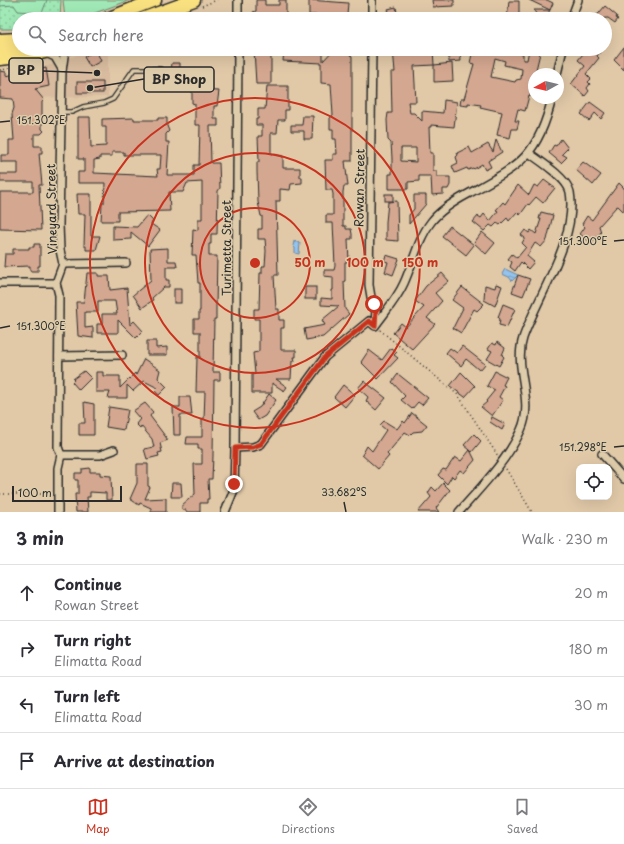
<!DOCTYPE html>
<meta charset="utf-8">
<style>
body{margin:0;font-family:"Playpen Sans",sans-serif;background:#f2f2f3;color:#2b2b33}
.controls{position:absolute;right:12px;bottom:12px;display:grid;overflow:hidden;border-radius:8px;box-shadow:0 4px 16px #0002}
.controls button{width:36px;height:36px;display:grid;place-items:center;padding:0;border:0;border-bottom:1px solid #e1e1e2;background:#fff;color:#2b2b33;font:20px sans-serif}
.compass{position:absolute;left:528px;top:68px;width:36px;height:36px;border-radius:50%;background:#fff;box-shadow:0 4px 16px #0002;rotate:262deg}
.scale{position:absolute;left:12px;bottom:10px;width:110px;box-sizing:border-box;padding-left:4px;border:2px solid #2b2b2b;border-top:0;font-size:11px;line-height:14px;white-space:nowrap;color:#2b2b2b;-webkit-text-stroke:3px #deccaa;paint-order:stroke}
.stop{position:absolute;width:12px;height:12px;margin:-9px;border:3px solid #c8321e;border-radius:50%;background:#fff}
.stop.end{background:#c8321e;border-color:#fff;box-shadow:0 1px 4px #0008}
.list{margin:0;padding:0;list-style:none}
h2{display:flex;justify-content:space-between;align-items:center;height:52px;margin:0;padding:0 16px;font-size:17px}
h2 small{font-size:13px;font-weight:400;color:#7c7c81}
.list li{display:grid;grid-template-columns:26px 1fr auto;gap:12px;align-items:center;box-sizing:border-box;height:56px;padding:0 16px;border-top:1px solid #e1e1e2}
.list b{display:block;font-size:15px;white-space:nowrap}
.list p{margin:0;font-size:13px;white-space:nowrap;color:#7c7c81}
.list em{font-size:13px;font-style:normal;color:#7c7c81}
.icon{flex:none;width:22px;height:22px;fill:none;stroke:currentColor;stroke-width:2;stroke-linecap:round;stroke-linejoin:round}
.map{position:relative;flex:none;width:624px;height:512px;overflow:hidden}
.search{position:absolute;background:#fff;box-shadow:0 4px 16px #0002;left:12px;right:12px;top:12px;height:44px;display:flex;align-items:center;gap:10px;box-sizing:border-box;padding:0 14px;border-radius:22px;color:#7c7c81;font-size:15px}
.sheet{height:276px;background:#fff}
nav{display:flex;justify-content:space-around;align-items:center;box-sizing:border-box;height:56px;border-top:1px solid #e1e1e2;background:#fff;font-size:11px;color:#7c7c81}
nav a{display:grid;justify-items:center;gap:2px}
nav .on{color:#c8321e}
.map>svg:first-child{display:block}
.built{fill:#d9bc9f}
.grass{fill:url(#grass-dots);stroke:#668a71}
.garden{fill:#a1eab7;stroke:#668a71}
.water{fill:url(#water-ripples);stroke:#6986a0}
.building{fill:#d4a790;stroke:#2b2b2b;fill-rule:evenodd}
.lines{fill:none;stroke-linecap:round;stroke-linejoin:round}
.service-casing{stroke:#2b2b2b;stroke-width:6}
.minor-casing{stroke:#2b2b2b;stroke-width:10}
.primary-casing{stroke:#2b2b2b;stroke-width:15}
.trunk-casing{stroke:#2b2b2b;stroke-width:15}
.path{stroke:#2b2b2b;stroke-width:1.5;stroke-dasharray:1 3;stroke-linecap:butt}
.service{stroke:#deccaa;stroke-width:3.5}
.minor{stroke:#deccaa;stroke-width:7}
.primary{stroke:#fae180;stroke-width:12}
.trunk{stroke:#fae180;stroke-width:12}
.route{stroke:#c8321e;stroke-width:5}
.ticks{fill:none;stroke:#2b2b2b;stroke-width:1.5}
.ring{fill:none;stroke:#c8321e;stroke-width:2}
.labels{text-anchor:middle;dominant-baseline:central;stroke-width:3;stroke-linejoin:round;paint-order:stroke}
.street-label{font-size:12px;fill:#2b2b2b;stroke:#deccaa}
.ticks-label{font-size:10px;text-anchor:middle;fill:#2b2b2b;stroke:#deccaa;stroke-width:3;stroke-linejoin:round;paint-order:stroke}
.centre{fill:#c8321e;stroke:#deccaa;stroke-width:2}
.ring-label{font-size:12px;text-anchor:middle;font-weight:bold;fill:#c8321e;stroke:#deccaa;stroke-width:3;stroke-linejoin:round;paint-order:stroke}
.leader{fill:none;stroke:#2b2b2b;stroke-width:1.5}
.callout-dot{fill:#2b2b2b;stroke:#deccaa;stroke-width:1.5}
.callout{fill:#deccaa;stroke:#2b2b2b;stroke-width:1.5}
.callout-label{font-size:13px;text-anchor:middle;font-weight:bold;fill:#2b2b2b}
</style>
<div class="map">
<svg width="624" height="512" viewBox="0 0 624 512">
<defs>
<pattern id="grass-dots" width="8" height="8" patternUnits="userSpaceOnUse"><rect width="8" height="8" fill="#a1eab7"/><path d="M2 2h.1M6 6h.1" fill="none" stroke="#8bc99e" stroke-width="1.8" stroke-linecap="round"/></pattern>
<pattern id="water-ripples" width="26" height="14" patternUnits="userSpaceOnUse"><rect width="26" height="14" fill="#93c3ee"/><path d="M2 4q2-2 4 0t4 0M15 11q2-2 4 0t4 0" fill="none" stroke="#789fc1"/></pattern>
</defs>
<rect width="100%" height="100%" fill="#e1c9a8"/>
<filter id="ink" filterUnits="userSpaceOnUse"><feTurbulence type="fractalNoise" baseFrequency=".025" numOctaves="2"/><feDisplacementMap in="SourceGraphic" scale="8" xChannelSelector="R" yChannelSelector="G"/><feConvolveMatrix kernelMatrix="1 2 1 2 8 2 1 2 1" color-interpolation-filters="sRGB"/></filter>
<g filter="url(#ink)">
<path class="built" d="M92,49H108V97L0,98V75L51,65Z"/>
<path class="grass" d="M0,0H61L60,19H19V29H0Z"/>
<g class="garden">
<path d="M0,0H47L42,13L18,11L14,5L0,6Z"/>
<path d="M63,0H130L84,17L65,19Z"/>
</g>
<g class="water">
<path d="M294,241L300,243L299,254L295,253V248L293,246Z"/>
<path d="M505,269L518,275L512,281L509,277L502,274Z"/>
</g>
<g class="building">
<path d="M256,0H265V5H279V0H286V14H266V19H253V12L256,11Z"/>
<path d="M309,0L348,3L347,15L335,17L330,16V15H309Z"/>
<path d="M432,0H454V6L433,7Z"/>
<path d="M529,0H547L553,3L550,10Z"/>
<path d="M509,1H519V19H507Z"/>
<path d="M605,6L617,16L616,18L618,19L615,23L608,18L594,19Z"/>
<path d="M396,7L398,19H388L386,12L389,11L388,9Z"/>
<path d="M534,10H550L545,19H535L536,14Z"/>
<path d="M624,47V70L614,60Z"/>
<path d="M254,49H261V52L271,51V84H256Z"/>
<path d="M284,49H292V53H303L306,49H323V61L334,49H350V55L352,56V161H345L348,186H344L343,192V226H346V229H351L352,234V239H348L349,262H345V281H344L345,309L349,314L323,337L306,340L304,329L325,325L322,320L339,306L321,305V298L332,299V290H333V277L324,276V270H334L335,266L333,223H326V215H333V194L332,190H326L325,160H333V154H337L336,139H333V129H330V118L333,115L331,84L321,83V63L283,61Z"/>
<path d="M393,49H433L434,65L452,63L453,81L434,82V65L414,66L416,102H408L410,113H414L422,121V111L443,113L444,100L457,102L454,127L431,125V127H429L430,153H433V171H437V177H450V185L448,189H443V194L432,195L431,176H419V181L408,182V189H389V174H392V158L391,143L388,140L387,120L388,113H392L391,72H395ZM401,148H416V162L401,161Z"/>
<path d="M448,49H460L461,61L449,62Z"/>
<path d="M479,49H501L523,54V60H527L529,49H541L535,74H533L530,97L529,96L525,111L518,109L515,121H519L517,129H512L510,138L497,135L502,112L480,107L481,105L468,103V106L460,105L461,99H464L474,64L470,63L472,54L476,55ZM495,58L505,61L504,65L522,69L521,79L516,80L515,82L491,77Z"/>
<path d="M587,49H602L597,56L599,58L586,74L591,79L588,82L590,84L587,88L589,91L585,96L571,84L585,66L578,60Z"/>
<path d="M96,50L101,61L90,67L84,57Z"/>
<path d="M172,63H180V72L171,71Z"/>
<path d="M46,68L49,86L35,89L44,100L42,102V129L44,131L41,134H34V146H42V153H39L42,185H39L41,230L0,229V192H33V182H0V174H18V162H1V155H9V140H14L12,114L14,108L13,99L0,98V71L6,72V76Z"/>
<rect x="77" y="82" width="26" height="11"/>
<path d="M267,86H288V110H285V120H278L277,133H271V154L283,156V168H300V177H302V183L291,184L290,190L280,189V201H276L278,275H274L276,309H279V320H284V328H281V350H296V357H294L295,361H292L291,379H276L287,387L284,391L272,383V393H252V374H255L253,353L258,352L259,350V319H254V309H259L260,273H262V266H265L266,251L265,239H258V229H262V216H261L258,202L257,171V162H259L258,136H262V125H256V119H258V109H265Z"/>
<path d="M192,90L219,91L217,106H214V119H218V126H210L211,163H219L220,188L218,191L217,234H211V244H209V256H217L216,308V319H214L213,372H220V380H214L213,456L212,479H208L209,499H207V503H200V512H186V510H182V505L195,494L194,464H202V449H198V444H186L187,437H202V419H204L205,392H196L197,357H200V332H194V319H199V311H200V283H198L196,255H192L193,229L198,230V219H202V182L187,183L183,192H169L170,211L118,212V221H101L102,203H104L105,183H78V172H84V159H78V117H90L91,147L106,146V127H102V119L134,118V120H158V118H167V126L169,131L166,134V142H169L167,175H194V165H199L200,125H195V104L192,103ZM112,152H124V155H161L160,169H157L158,176L94,173V160L100,159V156H112Z"/>
<path d="M590,102L605,113L601,119L595,113L589,121L581,114Z"/>
<path d="M303,116H313L312,139H304V131H291V125H302Z"/>
<path d="M561,139L568,148L562,154L567,157L561,163L549,153L554,145L556,146Z"/>
<path d="M496,140L502,152L488,161L491,167L485,170L482,164L474,169L473,168L468,170L467,168L455,173L452,166L458,163L456,157L458,155L457,153L469,147L472,153L488,144L493,152Z"/>
<path d="M583,162L601,175L593,185L576,170Z"/>
<path d="M544,180L555,188L543,203L536,197L529,205L528,204L520,215L517,212L509,221L507,218L500,225L497,223L493,227L490,225L484,231L473,222L478,216L481,218L484,214L490,221L498,211L496,210L503,202L505,204L518,185L529,195L534,185L538,187Z"/>
<path d="M619,183L624,188V212L618,206L616,207L599,226L601,232L591,243L580,234L585,227L582,224L587,216L592,220Z"/>
<path d="M77,194H91V236H100L96,250H86V246H84L85,214H78Z"/>
<rect x="385" y="194" width="8" height="7"/>
<path d="M414,195H426V204L409,224V215L414,209Z"/>
<path d="M397,201L398,241L386,240V222L388,202Z"/>
<path d="M541,212L553,215L547,240L541,247L535,243L527,256L534,262L528,269L521,262L515,271L510,267L512,262L508,259L512,254L517,258L526,247L522,243L525,238L521,235L525,230L529,233L531,230L536,234L541,219H539Z"/>
<path d="M147,215L153,221L151,224L160,230L148,246L131,232V239L113,240V226L137,227Z"/>
<path d="M450,226L474,245L466,255L442,236Z"/>
<path d="M482,232L495,243L486,254L474,243Z"/>
<path d="M34,244H40V266H38V271H30V266L4,267L5,254H13V249H29V247H34Z"/>
<path d="M168,248V261H176L177,267H166V280H169V287H164L152,298L153,300L142,308L133,295L151,280L150,249Z"/>
<path d="M386,255L399,259L393,275L385,272L388,262L384,261Z"/>
<path d="M87,273H98V276H109L110,290L127,288L130,325L134,321L143,331L136,338L118,320V333H97V324H102V314H117L115,301H98V312H85V328L93,327V338L78,336L76,302H84Z"/>
<path d="M442,273L449,281L435,293L442,301L427,318L435,324L412,349L393,333L401,323L406,327L424,307L415,301L426,286Z"/>
<path d="M518,275L530,279L523,296L512,292Z"/>
<path d="M496,284L502,286L495,306L484,300L485,285L495,288Z"/>
<rect x="305" y="287" width="11" height="12"/>
<path d="M462,287L484,304L477,311L474,309L461,333L453,328L463,308L452,300Z"/>
<rect x="174" y="289" width="7" height="14"/>
<path d="M503,304L515,309L507,327L499,325L500,319L498,317Z"/>
<path d="M147,341H156V348L167,347V355H147Z"/>
<path d="M497,342L505,348L502,355L504,357L499,366L487,359L492,351L488,349L492,343L496,345Z"/>
<path d="M462,346L485,364L481,369L479,368L478,369L466,359L461,366L446,353L450,348L457,353Z"/>
<path d="M391,348L397,352L394,355L398,358L378,379L361,362L369,350L382,360Z"/>
<path d="M144,359L160,370L158,378L167,387L159,395L155,391L158,388L144,381L133,391L127,385V398H108L110,392H96V372H103V376H120V388L135,373L136,375Z"/>
<path d="M84,371L91,378L79,390L72,382L74,380L73,379Z"/>
<path d="M495,371L507,377L503,385L505,386L499,397L503,400L492,416L481,407L487,402L486,401L495,390L487,386Z"/>
<path d="M461,372L475,386L465,397L450,386Z"/>
<path d="M398,374L428,398L422,405L418,402L412,409L401,400L405,396L392,382Z"/>
<path d="M364,381L386,398L376,410L366,401L368,397L358,388Z"/>
<path d="M343,385L355,395L345,407L334,397Z"/>
<path d="M269,394L276,400L265,416L258,420L252,412L260,407Z"/>
<path d="M180,397H190L192,415H180V435H174L173,407H180Z"/>
<path d="M84,402L94,404V435H79V423H85Z"/>
<path d="M145,403L153,412L150,416L168,440L160,443L162,452L158,453L159,456L147,459L144,449L154,447L152,439L141,426L140,428L136,424L140,419L133,411Z"/>
<path d="M109,407L128,410L124,430L106,427Z"/>
<path d="M412,413L427,425L422,431L413,432L410,435L405,432L387,454L389,456L378,469L362,455L367,446L372,451L386,430L380,425L384,421L397,429L403,421L405,423Z"/>
<path d="M492,417L505,424L502,430L490,422Z"/>
<path d="M474,434L481,441L472,452L470,450L475,460L464,473L460,470L454,478L452,476L447,484L438,475L443,469L446,470L455,457L461,461L470,450L464,445Z"/>
<path d="M137,464H148V486L150,487L145,499L166,498V512H151V508L140,503L139,505L130,499L137,483Z"/>
<path d="M90,468V472H100V475L111,476L112,500H106V493L90,492V497H87L88,512H76L75,494H78V480H75V473H82V469Z"/>
<path d="M172,483H181L182,497H171Z"/>
<path d="M443,483L450,490L436,508L439,512H418L431,497L428,493L432,487L436,491Z"/>
</g>
<g class="lines">
<defs>
<path id="service" d="M62,112H72L83,107L104,103L113,99L134,69H160"/>
<g id="minor">
<path d="M372,0V19"/>
<path d="M238,19V0"/>
<path d="M571,19L578,0"/>
<path d="M372,49L369,285L371,297L376,309L375,325"/>
<path d="M46,53L55,57L62,69"/>
<path d="M557,74L563,49"/>
<path d="M63,264L126,263"/>
<path d="M0,283H56"/>
<path d="M59,356L122,355"/>
<path d="M235,448L238,49"/>
<path d="M602,454L624,479"/>
<path d="M61,455H100L114,450"/>
<path d="M58,512V468L61,455L58,447L59,295L56,283L63,264L60,250L59,225L62,71L65,49"/>
<path d="M225,512L234,490L235,448L253,447L261,444L325,357L369,321L375,326C385,312 397,299 404,283C413,263 418,239 431,222C440,210 455,201 468,194C518,166 538,158 552,98"/>
<path d="M459,512C481,487 507,461 521,430C535,400 513,368 523,338C538,295 578,239 570,192C567,178 540,161 529,153"/>
</g>
<path id="primary" d="M0,40L19,39"/>
<g id="trunk">
<path d="M107,19L155,0"/>
<path d="M142,19L194,0"/>
<path d="M0,48L19,47"/>
<path d="M0,59L27,56L59,49"/>
</g>
</defs>
<use href="#service" class="service-casing"/>
<use href="#minor" class="minor-casing"/>
<use href="#primary" class="primary-casing"/>
<use href="#trunk" class="trunk-casing"/>
<g class="path">
<path d="M202,6L217,0"/>
<path d="M70,54L86,49"/>
<path d="M0,70L27,66"/>
<path d="M380,330L458,395L498,456"/>
<path d="M506,469L532,512"/>
<path d="M0,494H52"/>
</g>
<use href="#service" class="service"/>
<use href="#minor" class="minor"/>
<use href="#primary" class="primary"/>
<use href="#trunk" class="trunk"/>
</g>
</g>
<g class="lines" filter="url(#ink)">
<path class="route" d="M234,484L235,448L253,447L261,444L325,357L369,321L375,326L376,309L374,304"/>
</g>
<path class="ticks" d="M0,122L10,121M614,241L624,240M0,328L10,326M614,447L624,446M344,502L346,512"/>
<g class="ring">
<circle cx="255" cy="263" r="55"/>
<circle cx="255" cy="263" r="110"/>
<circle cx="255" cy="263" r="165"/>
</g>
<g class="labels">
<g class="street-label">
<text transform="translate(359 188) rotate(-89)">Rowan Street</text>
<text transform="translate(51 209) rotate(-91)">Vineyard Street</text>
<text transform="translate(226 248) rotate(-90)">Turimetta Street</text>
</g>
</g>
<g class="ticks-label">
<text x="41" y="124">151.302°E</text>
<text x="583" y="245">151.300°E</text>
<text x="41" y="330">151.300°E</text>
<text x="583" y="451">151.298°E</text>
<text x="344" y="496">33.682°S</text>
</g>
<circle cx="255" cy="263" r="6" class="centre"/>
<g class="ring-label">
<text x="310" y="267">50 m</text>
<text x="365" y="267">100 m</text>
<text x="420" y="267">150 m</text>
</g>
<path class="leader" d="M97 73L43 71M90 88L144 79"/>
<g class="callout-dot">
<circle cx="97" cy="73" r="4"/>
<circle cx="90" cy="88" r="4"/>
</g>
<g class="callout">
<rect x="9" y="58" width="34" height="25" rx="4"/>
<rect x="144" y="67" width="70" height="25" rx="4"/>
</g>
<g class="callout-label">
<text x="26" y="75">BP</text>
<text x="179" y="84">BP Shop</text>
</g>
</svg>
<div class="controls">
<button><svg class="icon" aria-label="locate" viewBox="0 0 24 24"><circle cx="12" cy="12" r="6"/><path d="M12 2v4M12 18v4M2 12h4M18 12h4"/></svg></button>
</div>
<svg class="compass" viewBox="-18 -18 36 36"><path d="M0-13l5 13h-10z" fill="#e53935"/><path d="M0 13l5-13h-10z" fill="#7c7c81"/></svg>
<div class="scale">100 m</div>
<div class="stop" style="left:374px;top:304px"></div>
<div class="stop end" style="left:234px;top:484px"></div>
<div class="search"><svg class="icon" aria-label="search" viewBox="0 0 24 24"><circle cx="10" cy="10" r="6"/><path d="M15 15l6 6"/></svg>Search here</div>
</div>
<section class="sheet">
<h2>3 min<small>Walk · 230 m</small></h2>
<ul class="list">
<li><svg class="icon" aria-label="ahead" viewBox="0 0 24 24"><path d="M12 20V5M6 11l6-6 6 6"/></svg><div><b>Continue</b><p>Rowan Street</p></div><em>20 m</em></li>
<li><svg class="icon" aria-label="right" viewBox="0 0 24 24"><path d="M7 20v-9h11M14 6l5 5-5 5"/></svg><div><b>Turn right</b><p>Elimatta Road</p></div><em>180 m</em></li>
<li><svg class="icon" aria-label="left" viewBox="0 0 24 24"><path d="M17 20v-9H6M10 6l-5 5 5 5"/></svg><div><b>Turn left</b><p>Elimatta Road</p></div><em>30 m</em></li>
<li><svg class="icon" aria-label="arrive" viewBox="0 0 24 24"><path d="M6 21V4h12l-3 4 3 4H6"/></svg><div><b>Arrive at destination</b></div></li>
</ul>
</section>
<nav>
<a class="on"><svg class="icon" aria-label="map" viewBox="0 0 24 24"><path d="M3 6l6-2 6 2 6-2v14l-6 2-6-2-6 2zM9 4v14M15 6v14"/></svg>Map</a>
<a><svg class="icon" aria-label="directions" viewBox="0 0 24 24"><path d="M12 3l9 9-9 9-9-9zM9 14v-3h6M13 9l2 2-2 2"/></svg>Directions</a>
<a><svg class="icon" aria-label="saved" viewBox="0 0 24 24"><path d="M7 4h10v16l-5-4-5 4z"/></svg>Saved</a>
</nav>
